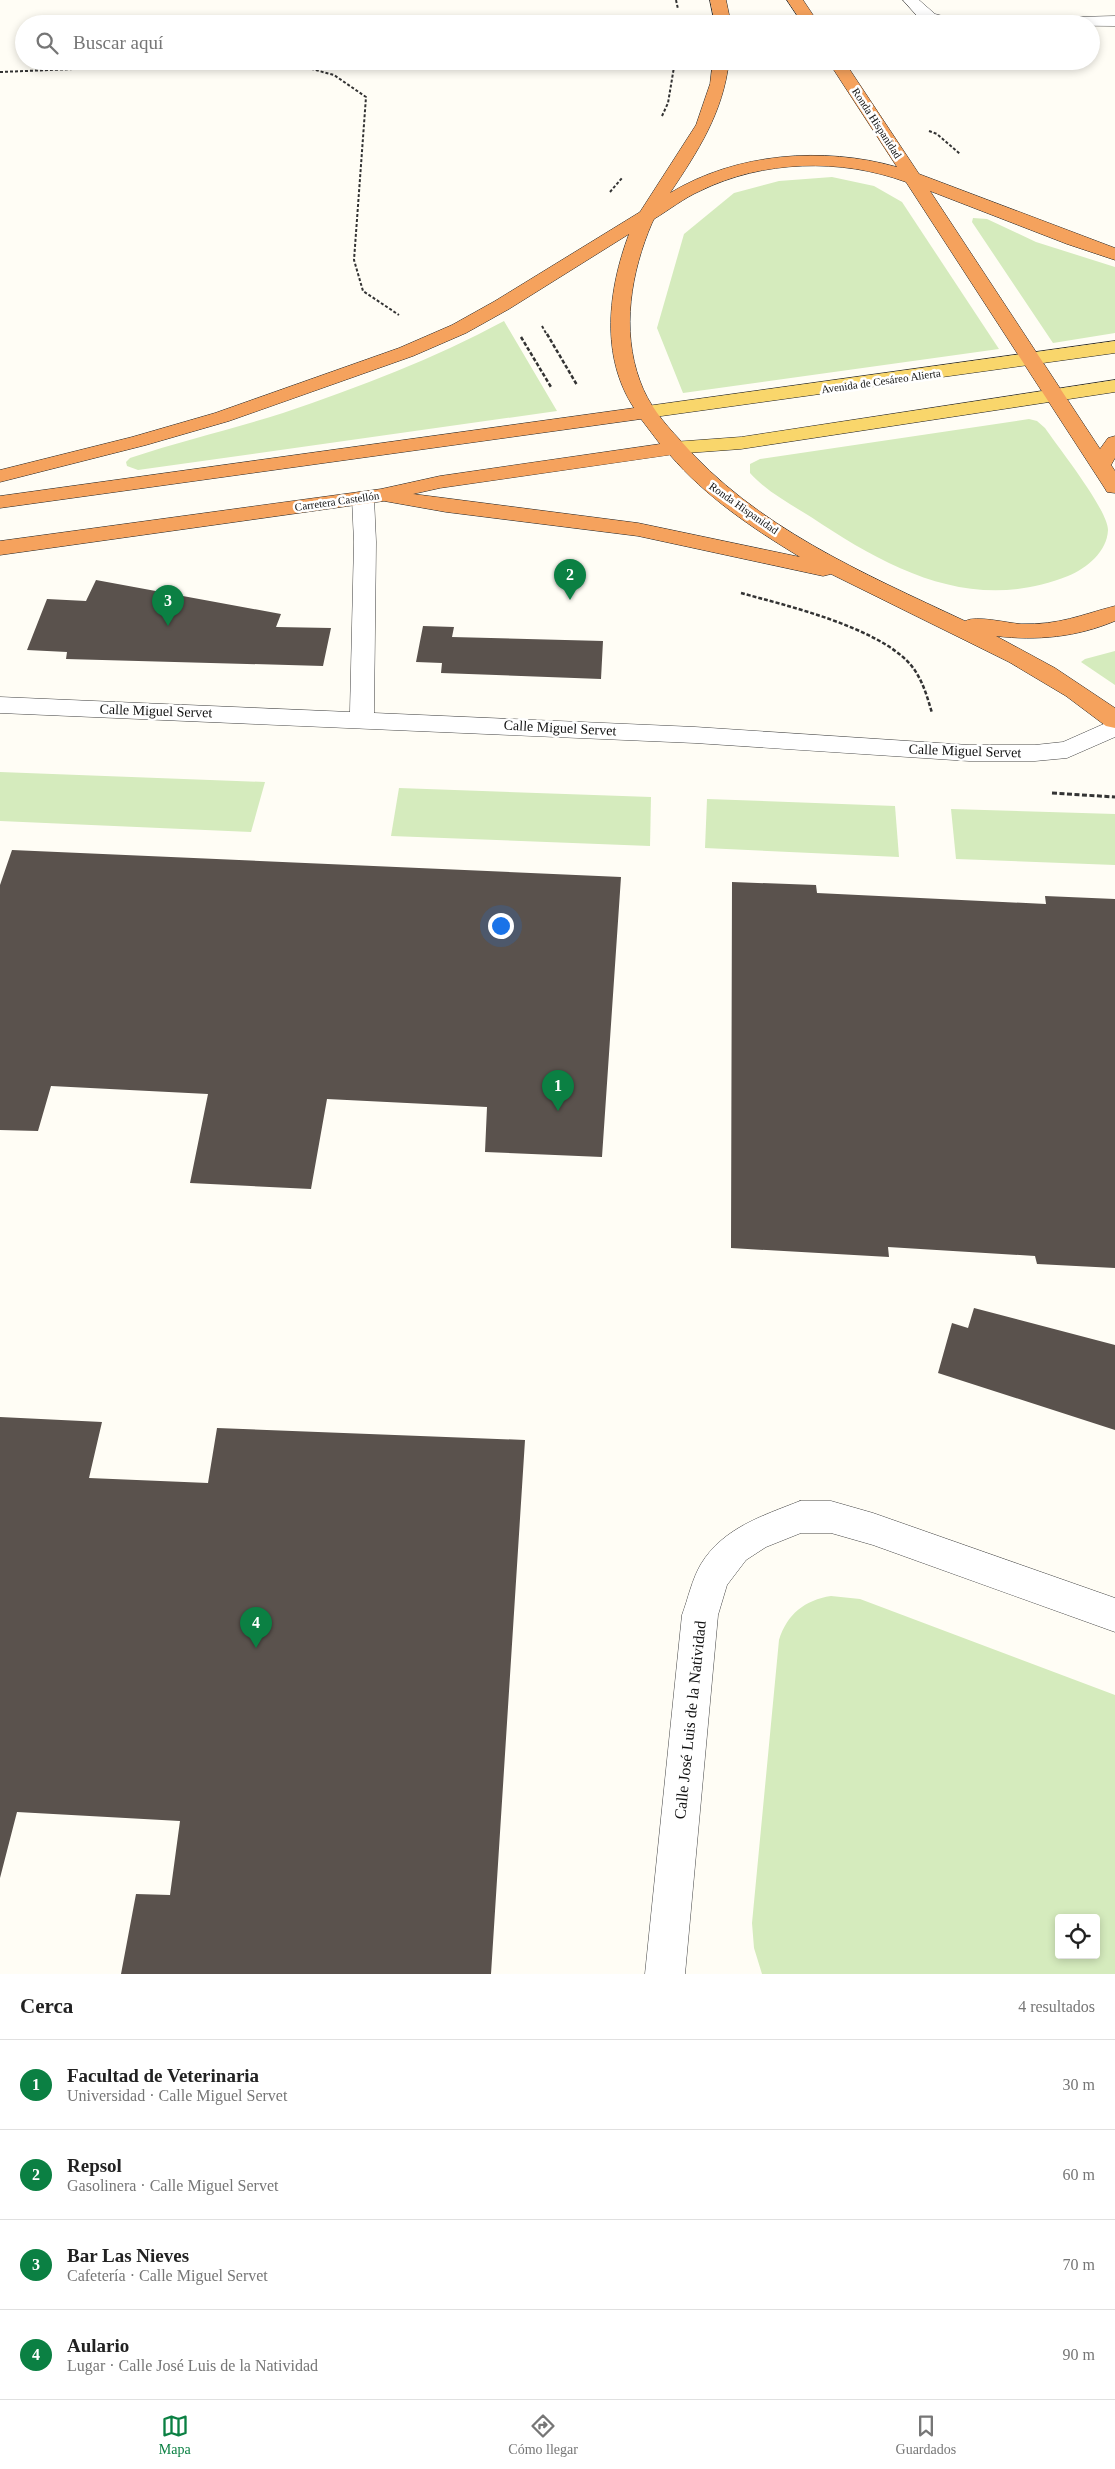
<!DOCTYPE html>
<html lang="es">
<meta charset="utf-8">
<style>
body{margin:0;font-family:"Times New Roman",serif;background:#f2f2f2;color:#222}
.controls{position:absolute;right:15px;bottom:15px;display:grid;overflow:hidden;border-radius:5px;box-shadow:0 2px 8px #0003}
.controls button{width:45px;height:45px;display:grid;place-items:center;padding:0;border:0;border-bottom:1px solid #e0e0e0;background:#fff;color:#222;font:25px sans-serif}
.you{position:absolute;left:500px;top:925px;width:18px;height:18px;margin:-12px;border:4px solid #fff;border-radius:50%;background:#1a73e8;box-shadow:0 0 0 8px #1a73e833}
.badge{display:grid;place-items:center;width:32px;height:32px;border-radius:50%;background:#0b8043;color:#fff;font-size:16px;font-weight:700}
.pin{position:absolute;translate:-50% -41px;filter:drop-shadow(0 1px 2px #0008)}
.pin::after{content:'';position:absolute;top:26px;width:18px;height:15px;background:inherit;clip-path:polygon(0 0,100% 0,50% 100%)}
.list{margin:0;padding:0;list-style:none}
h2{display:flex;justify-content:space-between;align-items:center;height:65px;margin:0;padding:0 20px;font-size:21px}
h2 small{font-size:16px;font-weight:400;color:#767676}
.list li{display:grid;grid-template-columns:32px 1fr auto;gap:15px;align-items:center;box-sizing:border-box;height:90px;padding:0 20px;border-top:1px solid #e0e0e0}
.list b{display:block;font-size:19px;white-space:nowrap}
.list p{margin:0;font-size:16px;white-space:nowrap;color:#767676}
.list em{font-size:16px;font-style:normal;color:#767676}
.icon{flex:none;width:28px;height:28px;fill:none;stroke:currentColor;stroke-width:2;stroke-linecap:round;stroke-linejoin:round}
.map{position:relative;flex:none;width:1115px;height:1974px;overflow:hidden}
.search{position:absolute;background:#fff;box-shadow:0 2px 8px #0003;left:15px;right:15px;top:15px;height:55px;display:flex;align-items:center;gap:12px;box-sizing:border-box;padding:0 18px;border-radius:28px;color:#767676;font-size:19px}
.sheet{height:425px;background:#fff}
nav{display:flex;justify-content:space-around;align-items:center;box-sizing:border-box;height:70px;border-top:1px solid #e0e0e0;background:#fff;font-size:14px;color:#767676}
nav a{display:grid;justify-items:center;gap:2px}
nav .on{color:#0b8043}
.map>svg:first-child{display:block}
.green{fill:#d5ebbd;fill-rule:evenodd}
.building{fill:#5a524d}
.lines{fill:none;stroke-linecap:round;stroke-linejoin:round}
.lane-casing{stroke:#444;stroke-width:1}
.street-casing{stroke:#444;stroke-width:1}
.primary-casing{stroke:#222;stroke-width:1}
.highway-casing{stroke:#222;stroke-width:1}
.path-far2{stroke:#333;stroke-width:2;stroke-dasharray:3 2;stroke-linecap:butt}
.path-far1{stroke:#333;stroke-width:2.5;stroke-dasharray:4 2;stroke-linecap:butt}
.path{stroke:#333;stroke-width:3;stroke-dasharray:5 2.5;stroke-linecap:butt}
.lane{fill:#fff;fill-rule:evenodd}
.street{fill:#fff;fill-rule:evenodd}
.primary{fill:#f9d66b;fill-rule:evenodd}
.highway{fill:#f5a25d;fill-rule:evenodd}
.labels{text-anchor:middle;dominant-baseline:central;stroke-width:5;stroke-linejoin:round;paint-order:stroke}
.far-street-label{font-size:11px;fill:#111;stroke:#fff}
.street-label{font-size:14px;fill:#111;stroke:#fff}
.near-street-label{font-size:16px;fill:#111;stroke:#fff}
</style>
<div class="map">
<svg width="1115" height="1974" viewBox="0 0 1115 1974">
<rect width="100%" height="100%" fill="#fffdf5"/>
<g class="green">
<path d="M832,177L874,186L902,202L999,349L683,393L657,328L684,234L734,193L779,181Z"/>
<path d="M973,218L987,219L1036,242L1115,267V333L1053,343L972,222Z"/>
<path d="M504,321L557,411L138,470L127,466L126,462L130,458C181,441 233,429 283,413C359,387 434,359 504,321Z"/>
<path d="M1029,419L1037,421L1045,428C1058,447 1108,510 1108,530C1107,552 1087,568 1068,576C973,614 890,570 811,517C790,504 766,491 750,473V464L760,459Z"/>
<path d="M1115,651V685L1081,662L1085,659Z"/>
<path d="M0,772L265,782L251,832L0,821Z"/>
<path d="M399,788L651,797L650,846L391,836Z"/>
<path d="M707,799L895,806L899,857L705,848Z"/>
<path d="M951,809L1115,814V865L956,859Z"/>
<path d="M831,1596L860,1599L1115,1695V1974H762L754,1948L752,1923L779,1640C787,1614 805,1600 831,1596ZM1059,1918H1096V1955H1059Z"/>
</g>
<g class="building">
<path d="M96,580L281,614L276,627L331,628L323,666L66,659L67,652L27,650L47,599L86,601Z"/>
<path d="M423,626L454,627L452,637L603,641L601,679L441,673L442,663L416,662Z"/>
<path d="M12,850L621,877L602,1157L485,1152L487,1107L327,1099L311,1189L190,1183L208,1094L51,1086L38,1131L0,1130V885Z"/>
<path d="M732,882L816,885L817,893L1046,904L1045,896L1115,899V1268L1037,1264L1035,1256L888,1247L889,1257L731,1248Z"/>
<path d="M974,1308L1115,1345V1430L938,1373L952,1323L968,1328Z"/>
<path d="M0,1417L102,1422L89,1478L208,1483L217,1428L525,1440L491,1974H121L136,1894L170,1895L180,1821L17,1812L0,1878Z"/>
</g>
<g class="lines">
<defs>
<path id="lane" d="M903,0H919L935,14L958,20L1115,16V26L932,24L919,18Z"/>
<g id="street">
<path d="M363,492L371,493L374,498L376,542L374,713L695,727L969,745H1035L1063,742L1115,719V737L1067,758L1035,761H969L695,743L0,713V697L350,712L354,542L352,498L355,493Z"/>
<path d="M800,1501H831L873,1513L1115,1598V1632L873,1545L831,1533H801L766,1547L746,1560L727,1585L718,1615L685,1974H645L682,1615C688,1599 692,1579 701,1564C723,1528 762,1516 800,1501Z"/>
</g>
<g id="primary">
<path d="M1115,341V353L647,418L640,416L637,412L640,408L647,406Z"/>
<path d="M1115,380V392L741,449L673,454L666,452L663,448L666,444L673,442L741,437Z"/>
</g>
<g id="highway">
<path d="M710,0H726L731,24H715Z"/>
<path d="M787,0H803L819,24H803Z"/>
<path d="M713,61H729C723,113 698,151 670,193C736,153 823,146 897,167L828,61H844L919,174L1115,248V260L1067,244L930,191L1100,449L1108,438L1115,436V458L1111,465L1115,471V493L1107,492L1104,487L906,182C841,158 763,160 700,191C684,198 669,210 654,219L652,223C631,272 621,330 640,381C648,404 664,423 680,440C755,527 863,573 965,621C976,615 1007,623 1021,624C1060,625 1080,615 1115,606V621C1077,637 1037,641 996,636L1055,668L1115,708V728L1106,726L1066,696L1009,662L831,574L823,576L638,536L446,512L384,501L0,555V541L381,489L440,476L660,444L641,419L0,508V496L634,408C600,356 608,290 629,234L509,309L466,333L413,356L229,421L146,445L0,482V470L132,437L215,413L399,348L452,325L495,301L640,212L696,125L710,84ZM670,455C706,497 752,528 800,557L638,523L413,494L440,488Z"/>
</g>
</defs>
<use href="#lane" class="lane-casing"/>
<use href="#street" class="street-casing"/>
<use href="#primary" class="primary-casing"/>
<use href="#highway" class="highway-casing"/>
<g class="path-far2">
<path d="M676,0L678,9"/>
<path d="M282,61L334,75L366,97L354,260L363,291L399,315"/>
<path d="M0,72L274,61"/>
<path d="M662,116L668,103L675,61"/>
<path d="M929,131L937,134L960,154"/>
<path d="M610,192L622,178"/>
<path d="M542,326L547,335"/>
</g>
<g class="path-far1">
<path d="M547,334L577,385"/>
<path d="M521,337L551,387"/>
<path d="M741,593C788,606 877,627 910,664C922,678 927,696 932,713"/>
</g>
<path class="path" d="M1052,793L1115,797"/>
<use href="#lane" class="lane"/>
<use href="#street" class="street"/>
<use href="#primary" class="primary"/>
<use href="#highway" class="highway"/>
</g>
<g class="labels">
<g class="far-street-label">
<text transform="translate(877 123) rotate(57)">Ronda Hispanidad</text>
<text transform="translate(881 381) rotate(-8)">Avenida de Cesáreo Alierta</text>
<text transform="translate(337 501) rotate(-8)">Carretera Castellón</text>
<text transform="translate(744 508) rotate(35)">Ronda Hispanidad</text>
</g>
<g class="street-label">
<text transform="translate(156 711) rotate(2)">Calle Miguel Servet</text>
<text transform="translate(560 728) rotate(3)">Calle Miguel Servet</text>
<text transform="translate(965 751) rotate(2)">Calle Miguel Servet</text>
</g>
<g class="near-street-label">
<text transform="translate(690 1720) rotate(-84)">Calle José Luis de la Natividad</text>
</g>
</g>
</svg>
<div class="controls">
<button><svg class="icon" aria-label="locate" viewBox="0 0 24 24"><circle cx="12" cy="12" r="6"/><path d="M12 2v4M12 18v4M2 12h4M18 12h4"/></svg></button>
</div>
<div class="you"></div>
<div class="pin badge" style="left:558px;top:1111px">1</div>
<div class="pin badge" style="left:570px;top:600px">2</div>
<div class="pin badge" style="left:168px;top:626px">3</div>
<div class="pin badge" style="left:256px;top:1648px">4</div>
<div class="search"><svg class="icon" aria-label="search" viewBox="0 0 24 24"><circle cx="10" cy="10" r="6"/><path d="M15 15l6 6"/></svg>Buscar aquí</div>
</div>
<section class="sheet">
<h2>Cerca<small>4 resultados</small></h2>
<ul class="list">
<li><span class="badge">1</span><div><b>Facultad de Veterinaria</b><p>Universidad · Calle Miguel Servet</p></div><em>30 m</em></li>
<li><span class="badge">2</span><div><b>Repsol</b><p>Gasolinera · Calle Miguel Servet</p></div><em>60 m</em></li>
<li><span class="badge">3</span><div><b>Bar Las Nieves</b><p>Cafetería · Calle Miguel Servet</p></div><em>70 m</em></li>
<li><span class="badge">4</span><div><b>Aulario</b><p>Lugar · Calle José Luis de la Natividad</p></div><em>90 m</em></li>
</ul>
</section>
<nav>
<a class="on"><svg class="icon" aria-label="map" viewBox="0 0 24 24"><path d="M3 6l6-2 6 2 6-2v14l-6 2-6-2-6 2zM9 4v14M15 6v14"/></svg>Mapa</a>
<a><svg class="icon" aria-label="directions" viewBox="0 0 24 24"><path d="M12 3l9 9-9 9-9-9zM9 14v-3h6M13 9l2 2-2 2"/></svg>Cómo llegar</a>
<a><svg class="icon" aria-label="saved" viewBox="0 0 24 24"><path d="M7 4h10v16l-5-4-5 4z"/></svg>Guardados</a>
</nav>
